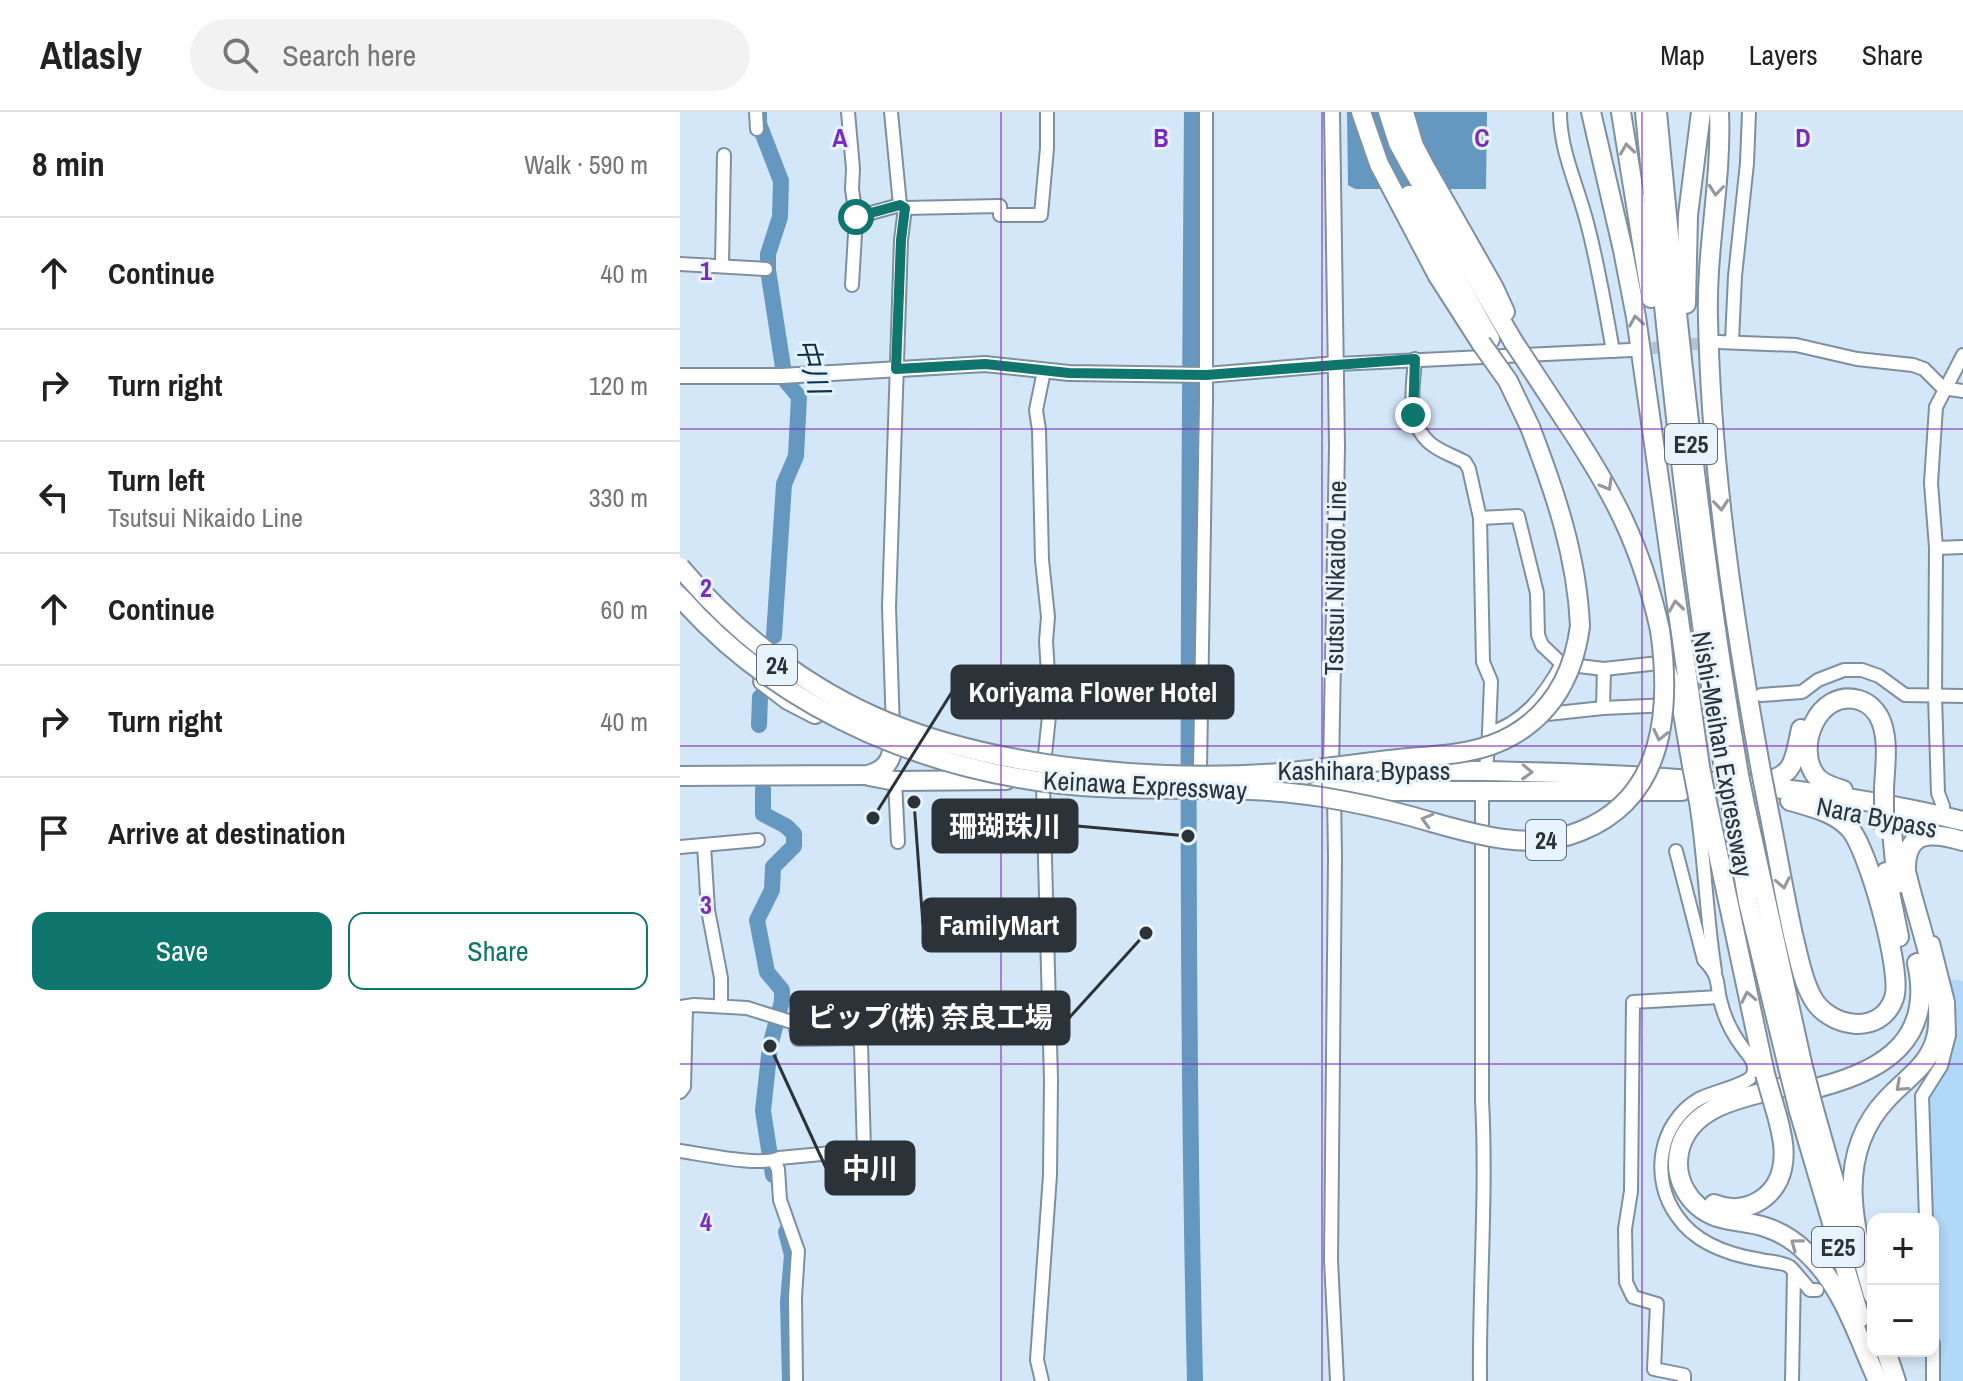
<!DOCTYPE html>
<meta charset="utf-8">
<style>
body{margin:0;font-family:"Archivo Narrow","Noto Sans JP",sans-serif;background:#f2f2f2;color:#222}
.controls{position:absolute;right:24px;bottom:24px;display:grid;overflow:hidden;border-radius:16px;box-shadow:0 4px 12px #0003}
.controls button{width:72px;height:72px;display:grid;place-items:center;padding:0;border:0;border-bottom:2px solid #e0e0e0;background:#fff;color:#222;font:40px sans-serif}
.stop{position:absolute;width:24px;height:24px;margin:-18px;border:6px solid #0f766e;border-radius:50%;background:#fff}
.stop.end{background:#0f766e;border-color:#fff;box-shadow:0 2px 8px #0008}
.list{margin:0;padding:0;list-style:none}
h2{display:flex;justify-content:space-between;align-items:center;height:104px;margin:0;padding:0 32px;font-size:34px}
h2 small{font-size:26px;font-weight:400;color:#767676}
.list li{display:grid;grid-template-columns:52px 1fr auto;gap:24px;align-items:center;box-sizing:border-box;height:112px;padding:0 32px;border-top:2px solid #e0e0e0}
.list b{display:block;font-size:30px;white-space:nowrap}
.list p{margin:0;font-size:26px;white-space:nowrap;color:#767676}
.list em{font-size:26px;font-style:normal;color:#767676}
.actions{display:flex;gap:16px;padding:24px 32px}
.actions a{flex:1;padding:18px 0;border:2px solid #0f766e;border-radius:16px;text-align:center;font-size:28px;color:#0f766e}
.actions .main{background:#0f766e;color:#fff}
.icon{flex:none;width:44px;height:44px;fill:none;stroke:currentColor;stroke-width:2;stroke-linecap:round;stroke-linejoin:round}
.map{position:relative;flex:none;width:1283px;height:1269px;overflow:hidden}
header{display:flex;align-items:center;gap:48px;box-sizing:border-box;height:112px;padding:0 40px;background:#fff;border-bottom:2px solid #e0e0e0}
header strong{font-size:38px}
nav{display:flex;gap:44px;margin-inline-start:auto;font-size:28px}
.search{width:560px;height:72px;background:#f2f2f2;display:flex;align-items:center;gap:20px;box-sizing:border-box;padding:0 28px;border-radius:44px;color:#767676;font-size:30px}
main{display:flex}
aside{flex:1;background:#fff}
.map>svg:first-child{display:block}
.green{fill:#b1d8f8}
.water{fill:#6598c1}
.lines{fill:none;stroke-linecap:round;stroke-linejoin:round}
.river{stroke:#6598c1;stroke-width:16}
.minor-tunnel{stroke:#b2c3d2;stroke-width:12;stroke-dasharray:12 6;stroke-linecap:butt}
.minor-casing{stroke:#7e909f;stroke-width:16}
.major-casing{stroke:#7e909f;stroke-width:18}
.highway-casing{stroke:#7e909f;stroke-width:22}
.minor{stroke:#fff;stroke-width:12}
.major{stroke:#fff;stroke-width:14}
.highway{stroke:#fff;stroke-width:18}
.minor-bridge-casing{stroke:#7e909f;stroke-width:16;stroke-linecap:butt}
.highway-bridge-casing{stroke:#7e909f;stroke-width:22;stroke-linecap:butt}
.minor-bridge{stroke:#fff;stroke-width:12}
.highway-bridge{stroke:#fff;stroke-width:18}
.oneway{stroke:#95989c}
.route{stroke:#0f766e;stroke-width:10}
.grid{fill:none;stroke:#7b2cbf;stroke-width:2;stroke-opacity:0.55}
.labels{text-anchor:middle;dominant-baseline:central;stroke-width:6;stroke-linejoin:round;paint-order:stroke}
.shield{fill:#e7f3fd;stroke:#636c73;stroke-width:2}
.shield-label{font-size:24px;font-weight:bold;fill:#2b3238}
.street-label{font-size:26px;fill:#2b3238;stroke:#e7f3fd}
.water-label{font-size:28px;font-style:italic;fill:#07314d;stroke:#e7f3fd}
.grid-label{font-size:26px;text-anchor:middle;font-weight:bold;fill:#7b2cbf;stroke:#e7f3fd;stroke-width:6;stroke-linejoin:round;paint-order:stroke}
.leader{fill:none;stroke:#2b3238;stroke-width:3}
.callout-dot{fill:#2b3238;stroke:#e7f3fd;stroke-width:3}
.callout{fill:#2b3238;stroke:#2b3238;stroke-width:3}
.callout-label{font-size:28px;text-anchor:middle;font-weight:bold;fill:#fff}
</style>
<header>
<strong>Atlasly</strong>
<div class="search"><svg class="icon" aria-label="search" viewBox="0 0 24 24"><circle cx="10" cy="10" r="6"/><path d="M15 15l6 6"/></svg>Search here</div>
<nav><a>Map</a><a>Layers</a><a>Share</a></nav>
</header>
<main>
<aside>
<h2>8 min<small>Walk · 590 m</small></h2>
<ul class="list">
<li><svg class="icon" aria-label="ahead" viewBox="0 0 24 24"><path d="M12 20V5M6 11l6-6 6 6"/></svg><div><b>Continue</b></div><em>40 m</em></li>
<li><svg class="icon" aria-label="right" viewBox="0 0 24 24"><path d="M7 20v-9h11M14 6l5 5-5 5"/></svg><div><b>Turn right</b></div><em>120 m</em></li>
<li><svg class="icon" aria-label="left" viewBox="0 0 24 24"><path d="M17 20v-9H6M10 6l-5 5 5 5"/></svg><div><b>Turn left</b><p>Tsutsui Nikaido Line</p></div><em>330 m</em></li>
<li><svg class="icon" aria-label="ahead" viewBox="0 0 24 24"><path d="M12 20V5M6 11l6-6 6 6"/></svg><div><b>Continue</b></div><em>60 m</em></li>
<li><svg class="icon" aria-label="right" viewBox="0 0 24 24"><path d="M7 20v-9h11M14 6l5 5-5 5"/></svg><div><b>Turn right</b></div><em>40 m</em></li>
<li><svg class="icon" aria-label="arrive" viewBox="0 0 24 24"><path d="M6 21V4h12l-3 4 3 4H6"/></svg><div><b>Arrive at destination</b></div></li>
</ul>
<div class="actions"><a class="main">Save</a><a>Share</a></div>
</aside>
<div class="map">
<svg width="1283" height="1269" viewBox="0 0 1283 1269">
<rect width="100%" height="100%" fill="#d4e7f8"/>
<path class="green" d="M1268,867L1283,869V1269H1258V1226L1253,1196V1107L1247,983L1265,957Z"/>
<path class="water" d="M667,0H807L806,77H675L668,73Z"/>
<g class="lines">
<g class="river">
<path d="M512,0C509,423 505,846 515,1269"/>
<path d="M79,2V12L101,69L100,105L88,142V158L105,268L119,285L116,344L104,372L94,524"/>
<path d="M79,613L80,585"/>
<path d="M83,677V702L106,714L114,722V734L93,755L92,778L77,808L87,860L102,878V889L90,934L83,999L93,1063"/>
<path d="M106,1120L112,1143L108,1190L110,1269"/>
</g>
<path class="minor-tunnel" d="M954,238L1035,230"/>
<defs>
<g id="minor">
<path d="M76,0L77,17"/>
<path d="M168,0L173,57L172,77L176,105L172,173"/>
<path d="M211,0L220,93L225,96L221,128L209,495L213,618"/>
<path d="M880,0C880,38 896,70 906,107C918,151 925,195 933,239"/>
<path d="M225,96L320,94V103H361L367,36V0"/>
<path d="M176,105L220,93"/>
<path d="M0,152L86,157"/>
<path d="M42,153L44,43"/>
<path d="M1052,229L1055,164L1067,51L1069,0"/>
<path d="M1038,230L1116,233L1177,247L1233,253L1244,257L1263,276L1283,279"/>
<path d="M735,247C733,276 725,311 751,332C761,340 774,344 785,350L789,357L800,406L803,550L811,569L809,621"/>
<path d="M657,252L951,238"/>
<path d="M800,406L838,404L857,481L858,523L862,533L882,552"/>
<path d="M1256,436L1283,435"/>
<path d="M1081,583L1122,580L1138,568L1164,558H1182L1199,564L1225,583L1283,584"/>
<path d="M923,596L989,593"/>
<path d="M858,603L923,596L924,557"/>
<path d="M364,652L370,595L366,529L368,505L362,448L359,318L356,298L364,259"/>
<path d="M520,657L526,289V0"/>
<path d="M806,658L809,621C844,611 865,583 882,552L924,557L979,551L989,556L996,578L1009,654"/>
<path d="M211,666L215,669L218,730"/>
<path d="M654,682L655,745L651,1148L657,1269"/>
<path d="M1016,690C1025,746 1026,803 1035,859"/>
<path d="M1263,705V694L1258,681L1255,584L1256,436L1251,371L1254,325L1256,295L1283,243"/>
<path d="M24,733L28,798L41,866V894"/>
<path d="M0,735L78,728"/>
<path d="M996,739L1024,848C1028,852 1033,858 1035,863C1038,869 1038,879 1040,887C1044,906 1051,920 1063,936C1069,944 1077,951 1073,962C1069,973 1031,980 1019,987C978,1011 970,1067 997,1104C1015,1131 1050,1143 1081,1148C1089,1150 1104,1150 1110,1155C1117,1162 1124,1171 1130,1178H1137"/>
<path d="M0,895L14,893L67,896L115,911L118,927L176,926L181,932L184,1038L99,1046C81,1055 22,1042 0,1039"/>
<path d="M0,980L4,975L6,895"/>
<path d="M94,1049L98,1057L100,1088L118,1139L115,1185L116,1269"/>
<path d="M1246,1107L1242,984L1261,954L1269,923L1268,890L1253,831"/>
<path d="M362,1269L357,1248L370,1063L371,968L363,673"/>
<path d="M800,1269C799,1175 807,1082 802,988V680"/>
<path d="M1004,1269V1263L974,1257L977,1192L953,1185L946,1170L945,1117L951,1079L953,890L1039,885"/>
<path d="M1112,1269L1114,1160"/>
<path d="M1253,1269V1232"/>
</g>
<g id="major">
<path d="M652,0L657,335L651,657L654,679"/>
<path d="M0,264H101L305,252L389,261L526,263L657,252"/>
</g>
<g id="highway">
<path d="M681,0L699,52L758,164L801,231"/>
<path d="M708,0L718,31L730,53L833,229"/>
<path d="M724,0L734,34L744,53L814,176L825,200"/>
<path d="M911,0L943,138L956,205L1020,655"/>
<path d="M941,0L971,186"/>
<path d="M965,0C986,222 1008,443 1045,662"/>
<path d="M977,0C998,222 1021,443 1059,663"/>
<path d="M1039,0C1042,69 1026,137 1028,206C1031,358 1054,510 1081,659"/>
<path d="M729,83L810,227"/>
<path d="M1006,192L1008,103L1021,0"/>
<path d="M885,308C933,380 961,432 980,518"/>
<path d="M850,315C875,380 897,444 900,514"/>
<path d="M83,569L108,588L135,602"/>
<path d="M681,658C883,659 1086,661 1283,709"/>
<path d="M0,664L188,663C212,657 214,640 213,618"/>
<path d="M189,664L215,669L326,668"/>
<path d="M1078,672C1116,663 1113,652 1121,617"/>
<path d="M1163,678C1153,675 1142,672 1136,664C1114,636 1138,576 1179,588C1189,591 1197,599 1201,609C1209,629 1205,655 1204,676"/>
<path d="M636,679H1002"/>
<path d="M1027,690L1085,962"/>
<path d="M1051,691L1068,790L1108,955"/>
<path d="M1065,693L1122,951"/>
<path d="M1088,695C1097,739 1104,783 1114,827C1119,846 1122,867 1132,885C1148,916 1201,925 1214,886C1223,861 1188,737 1170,717C1155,700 1131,695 1110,689"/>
<path d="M1212,719L1217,772"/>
<path d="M1206,760L1219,825"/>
<path d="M1140,975C1205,958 1254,927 1237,851"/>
<path d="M1100,976C1063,986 1012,993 1000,1036C992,1066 1009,1095 1037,1105C1053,1110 1070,1110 1085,1115C1101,1120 1115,1129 1127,1141C1163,1174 1178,1226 1198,1269"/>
<path d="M1133,994L1166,1111"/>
<path d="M1119,999L1180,1206"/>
<path d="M1034,1092C1063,1104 1095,1088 1102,1057C1106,1040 1102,1023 1098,1007"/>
<path d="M1193,1183C1174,1117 1153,1044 1207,987C1225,967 1249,954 1256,926C1267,882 1236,806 1226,759C1225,717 1252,720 1283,729"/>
<path d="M1206,1239L1216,1269"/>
</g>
</defs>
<use href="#minor" class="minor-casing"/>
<use href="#major" class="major-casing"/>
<use href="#highway" class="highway-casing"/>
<use href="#minor" class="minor"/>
<use href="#major" class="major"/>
<use href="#highway" class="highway"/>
<defs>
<path id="minor-bridge" d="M1009,654L1016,690"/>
<g id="highway-bridge">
<path d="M833,229L885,308"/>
<path d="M801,231L828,269L850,315"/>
<path d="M0,455C55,521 127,577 207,610C320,657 479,670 601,661C637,658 673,652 709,648C750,643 796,645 833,623C874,599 894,560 900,514"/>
<path d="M0,485C105,604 261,666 418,675C493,679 568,673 642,685C672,690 701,696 730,704C785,719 846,742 901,719C986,685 991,595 980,518"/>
<path d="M1020,655L1027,690"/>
<path d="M1081,659L1088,695"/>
<path d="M1045,662L1051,691"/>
<path d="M1059,663L1065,693"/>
<path d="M1204,718V676"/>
<path d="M1122,951L1133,994"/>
<path d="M1108,955L1119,999"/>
<path d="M1085,962L1098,1007"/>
</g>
</defs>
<use href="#minor-bridge" class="minor-bridge-casing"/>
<use href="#highway-bridge" class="highway-bridge-casing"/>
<use href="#minor-bridge" class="minor-bridge"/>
<use href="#highway-bridge" class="highway-bridge"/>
</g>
<defs><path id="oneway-chevron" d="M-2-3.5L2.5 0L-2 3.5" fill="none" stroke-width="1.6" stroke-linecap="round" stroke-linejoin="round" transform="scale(2)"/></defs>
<g class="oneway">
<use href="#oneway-chevron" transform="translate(947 37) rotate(-98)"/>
<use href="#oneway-chevron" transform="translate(1036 78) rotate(96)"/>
<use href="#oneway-chevron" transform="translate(956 209) rotate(-99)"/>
<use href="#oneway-chevron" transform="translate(927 373) rotate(60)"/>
<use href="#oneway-chevron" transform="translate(1041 393) rotate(84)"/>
<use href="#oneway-chevron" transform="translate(996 494) rotate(-98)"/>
<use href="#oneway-chevron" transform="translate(980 623) rotate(103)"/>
<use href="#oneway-chevron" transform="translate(847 660) rotate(2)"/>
<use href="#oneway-chevron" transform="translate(747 708) rotate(-164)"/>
<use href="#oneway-chevron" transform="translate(1103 771) rotate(79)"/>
<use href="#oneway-chevron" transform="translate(1068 885) rotate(-102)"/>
<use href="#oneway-chevron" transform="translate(1221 974) rotate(138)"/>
<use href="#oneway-chevron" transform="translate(1116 1132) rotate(-143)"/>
</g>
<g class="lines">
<path class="route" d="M176,105L220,93L225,96L221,128L216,257L305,252L389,261L526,263L735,247L733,303"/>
</g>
<path class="grid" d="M321,0V1269M642,0V1269M962,0V1269M0,317H1283M0,634H1283M0,952H1283"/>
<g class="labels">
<g class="shield">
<rect x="985" y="312" width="52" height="40" rx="6"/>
<rect x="77" y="533" width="40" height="40" rx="6"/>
<rect x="846" y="708" width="40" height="40" rx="6"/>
<rect x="1132" y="1115" width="52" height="40" rx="6"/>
</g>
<g class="shield-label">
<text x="1011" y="332">E25</text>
<text x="97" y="553">24</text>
<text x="866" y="728">24</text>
<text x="1158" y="1135">E25</text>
</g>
<g class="street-label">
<text transform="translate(655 466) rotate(-89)">Tsutsui Nikaido Line</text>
<text transform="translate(1043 642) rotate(80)">Nishi-Meihan Expressway</text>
<text x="684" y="658">Kashihara Bypass</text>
<text transform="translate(465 673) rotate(3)">Keinawa Expressway</text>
<text transform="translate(1197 705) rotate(11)">Nara Bypass</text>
</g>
<g class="water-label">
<text transform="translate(133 254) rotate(75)">中川</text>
</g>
</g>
<g class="grid-label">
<text x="160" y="35">A</text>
<text x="481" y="35">B</text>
<text x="802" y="35">C</text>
<text x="1123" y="35">D</text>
<text x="26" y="168">1</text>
<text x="26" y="485">2</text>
<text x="26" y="802">3</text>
<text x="26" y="1119">4</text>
</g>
<path class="leader" d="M193 706L272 580M508 724L397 714M234 690L243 813M466 821L389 906M90 934L146 1056"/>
<g class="callout-dot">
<circle cx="193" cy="706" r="8"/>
<circle cx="508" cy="724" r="8"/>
<circle cx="234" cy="690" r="8"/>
<circle cx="466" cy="821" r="8"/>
<circle cx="90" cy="934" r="8"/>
</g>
<g class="callout">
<rect x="272" y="554" width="281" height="52" rx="8"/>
<rect x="253" y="688" width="144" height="52" rx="8"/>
<rect x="243" y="787" width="152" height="52" rx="8"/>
<rect x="111" y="880" width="278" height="52" rx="8"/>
<rect x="146" y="1030" width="88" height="52" rx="8"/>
</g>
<g class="callout-label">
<text x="413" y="590">Koriyama Flower Hotel</text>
<text x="325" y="724">珊瑚珠川</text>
<text x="319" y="823">FamilyMart</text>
<text x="250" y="915">ピップ(株) 奈良工場</text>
<text x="190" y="1066">中川</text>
</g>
</svg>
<div class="controls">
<button>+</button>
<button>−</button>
</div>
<div class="stop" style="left:176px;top:105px"></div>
<div class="stop end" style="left:733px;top:303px"></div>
</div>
</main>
